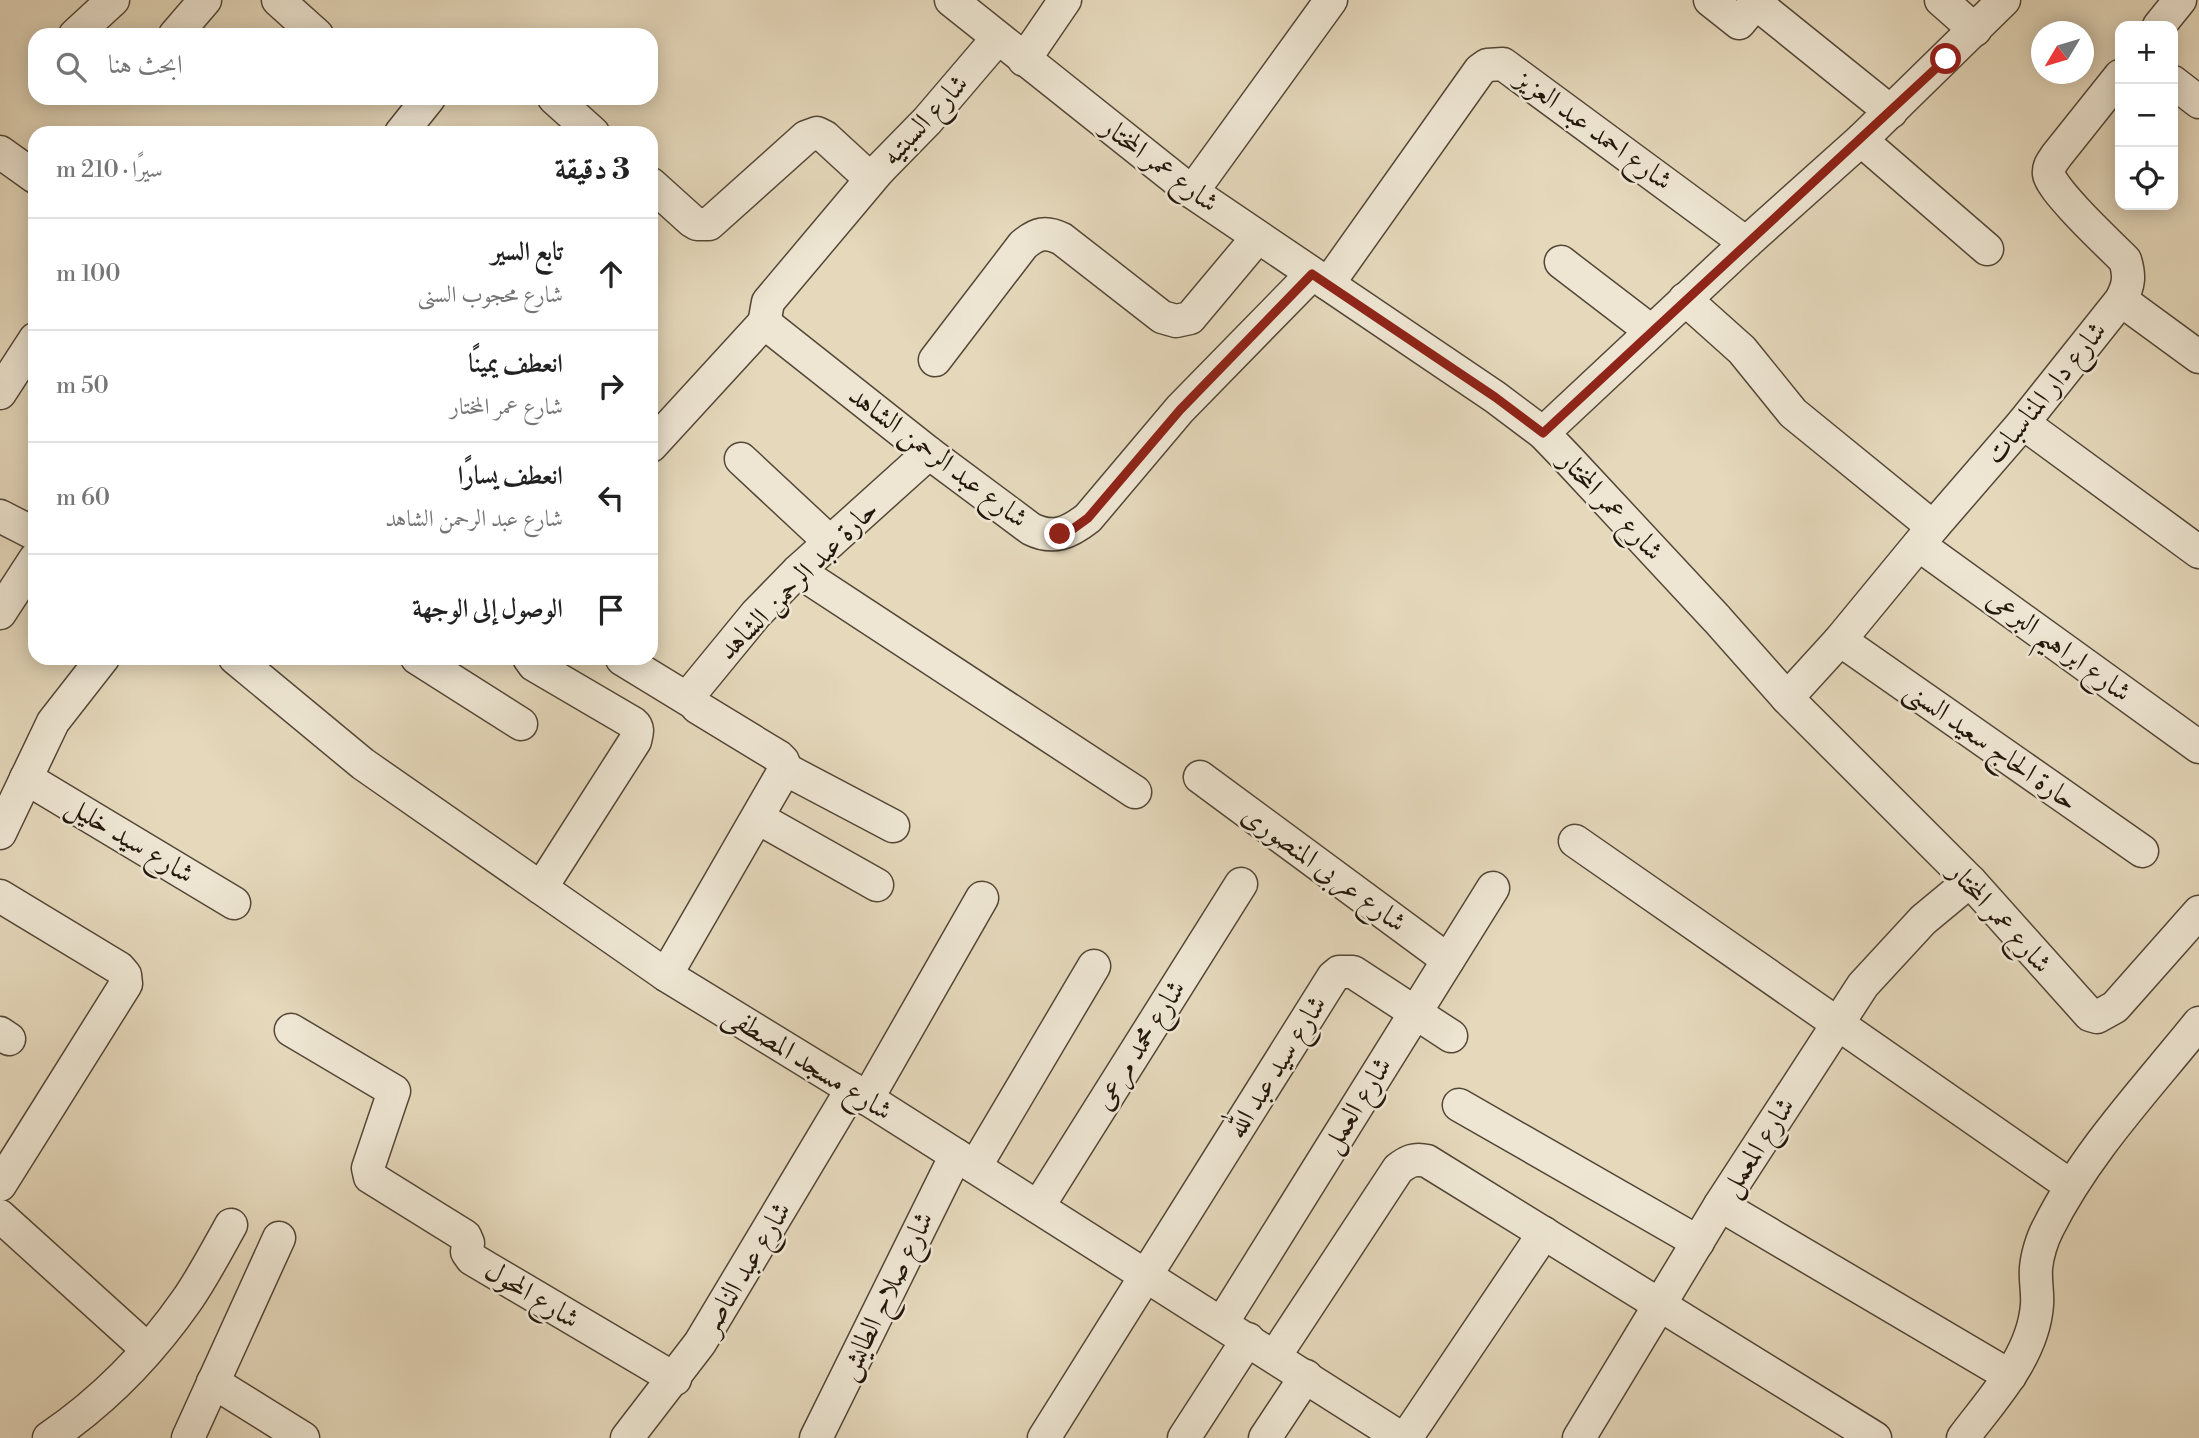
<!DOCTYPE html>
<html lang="ar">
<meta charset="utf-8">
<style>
body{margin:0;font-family:"Libre Bodoni",Amiri,serif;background:#f6f6f6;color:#222;direction:rtl}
.controls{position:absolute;right:21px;top:21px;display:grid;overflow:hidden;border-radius:14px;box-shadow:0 4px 18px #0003}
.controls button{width:63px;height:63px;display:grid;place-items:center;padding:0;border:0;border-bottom:2px solid #e0e0e0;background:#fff;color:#222;font:35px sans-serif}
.compass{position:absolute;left:2031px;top:21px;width:63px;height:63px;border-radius:50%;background:#fff;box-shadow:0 4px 18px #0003;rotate:232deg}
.stop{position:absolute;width:21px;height:21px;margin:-16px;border:5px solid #8f2418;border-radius:50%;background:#fff}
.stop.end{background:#8f2418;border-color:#fff;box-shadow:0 2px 7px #0008}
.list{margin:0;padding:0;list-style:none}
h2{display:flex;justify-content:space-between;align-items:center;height:91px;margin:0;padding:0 28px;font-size:30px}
h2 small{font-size:23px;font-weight:400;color:#767676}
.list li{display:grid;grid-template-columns:46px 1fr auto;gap:21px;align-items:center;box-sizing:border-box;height:112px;padding:0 28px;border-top:2px solid #e0e0e0}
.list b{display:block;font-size:26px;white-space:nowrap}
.list p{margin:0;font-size:23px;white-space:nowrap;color:#767676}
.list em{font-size:23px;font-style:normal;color:#767676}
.icon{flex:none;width:38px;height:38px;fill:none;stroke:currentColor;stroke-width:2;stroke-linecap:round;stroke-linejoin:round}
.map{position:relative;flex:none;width:2199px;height:1438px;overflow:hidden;direction:ltr}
.search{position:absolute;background:#fff;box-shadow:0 4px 18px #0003;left:28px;top:28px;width:630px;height:77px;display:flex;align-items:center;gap:18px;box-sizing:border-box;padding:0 24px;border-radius:21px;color:#767676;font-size:26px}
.panel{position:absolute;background:#fff;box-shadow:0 4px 18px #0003;left:28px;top:126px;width:630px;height:539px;border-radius:21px;direction:rtl}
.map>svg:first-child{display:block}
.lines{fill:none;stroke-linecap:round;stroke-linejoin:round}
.minor-casing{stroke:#544737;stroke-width:35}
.minor{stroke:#eee6d3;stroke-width:32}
.route{stroke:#8f2418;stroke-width:9}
.labels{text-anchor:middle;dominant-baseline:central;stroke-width:5;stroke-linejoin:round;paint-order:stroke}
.street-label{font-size:28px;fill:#24170b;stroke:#eee6d3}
</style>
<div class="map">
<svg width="2199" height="1438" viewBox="0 0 2199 1438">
<rect width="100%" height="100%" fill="#e5d8bb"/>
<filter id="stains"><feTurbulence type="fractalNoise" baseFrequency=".00286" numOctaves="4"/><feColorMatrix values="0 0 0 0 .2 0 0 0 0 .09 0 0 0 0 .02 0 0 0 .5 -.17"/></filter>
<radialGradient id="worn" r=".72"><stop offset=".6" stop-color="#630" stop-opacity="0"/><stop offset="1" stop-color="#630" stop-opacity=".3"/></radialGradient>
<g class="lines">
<defs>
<g id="minor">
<path d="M278,0L317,35"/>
<path d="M951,0L1192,192L1495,397L1543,433L1568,459L1717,619L1787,698L1970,881L2090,1015L2097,1017L2115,1007L2199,912"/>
<path d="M1710,0L1739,23L1754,5L1757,4L1891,112"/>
<path d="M1941,0L1975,30"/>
<path d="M2159,26L2180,0"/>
<path d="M75,35L113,0"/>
<path d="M175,35L205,0"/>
<path d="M1024,60L1065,0"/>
<path d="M2173,82L2199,102"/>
<path d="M554,98L593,133"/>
<path d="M401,133L429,98"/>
<path d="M1861,140L1987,249"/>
<path d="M0,152L35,177"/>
<path d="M651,184L692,221L697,224H709L806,137L817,133L825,137L863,172L870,174L879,170L927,121L997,39"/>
<path d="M1192,192L1331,0"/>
<path d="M1561,262L1651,331"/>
<path d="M1328,284L1480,70L1487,65L1503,64L1746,243"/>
<path d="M1685,299L1742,350L1793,413L1933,527"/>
<path d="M2121,300L2199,357"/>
<path d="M764,324L768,302L879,170"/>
<path d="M935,360L1023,245C1037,233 1046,231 1062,239L1162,317L1176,321L1190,318L1257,238"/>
<path d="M0,393L35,339"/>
<path d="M2023,423L2199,552"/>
<path d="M1543,433L1746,243L1861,140L2004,0"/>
<path d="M651,446L761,326L766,324L929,453L1031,529C1053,540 1069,533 1088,518L1180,409L1312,274"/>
<path d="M741,459L830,542"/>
<path d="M0,516L35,534"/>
<path d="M1919,545L2199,747"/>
<path d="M798,571L1135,792"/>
<path d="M0,613L35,559"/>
<path d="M1840,640L2142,851"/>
<path d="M235,658L363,764L666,975L852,1089L1401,1438"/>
<path d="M417,658L521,724"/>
<path d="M529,658L534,665L633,723C639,728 637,733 635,741L541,888"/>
<path d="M622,659L694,703"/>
<path d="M1787,698L1840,640L1933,527L2023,423L2121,300C2129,285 2130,276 2125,260C2111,246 2050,189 2049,174C2048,166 2053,161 2057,155L2120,76"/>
<path d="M785,769L893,826"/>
<path d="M1200,777L1448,960"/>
<path d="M26,778L234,903"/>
<path d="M758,818L877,885"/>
<path d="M0,833L53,722L103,658"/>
<path d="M1575,841L2071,1186"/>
<path d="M0,896L119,968L125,975L126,984L0,1185"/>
<path d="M666,975L785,769L783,761L779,757L697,707L692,698V692L756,614L798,571L929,453"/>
<path d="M291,1030L394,1091L368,1168L370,1177L465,1236L468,1243L467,1252L472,1259L675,1379"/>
<path d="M0,1033L9,1039"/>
<path d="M867,1099L982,898"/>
<path d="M1459,1105L1698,1242"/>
<path d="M975,1167L1094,966"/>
<path d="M1720,1205L2010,1376"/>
<path d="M1038,1207L1241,884"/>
<path d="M0,1216L147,1349"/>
<path d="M1222,1323L1493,888"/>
<path d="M1275,1356L1398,1169C1408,1161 1415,1158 1427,1161L1875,1438"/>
<path d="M213,1382L303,1438"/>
<path d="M49,1438C102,1402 150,1353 187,1300C203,1277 217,1250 231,1225"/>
<path d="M188,1438L279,1238"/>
<path d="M627,1438L700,1343L852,1089"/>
<path d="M816,1438L956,1155"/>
<path d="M1044,1438L1333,977L1339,972H1353L1451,1036"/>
<path d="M1184,1438L1248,1339"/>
<path d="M1265,1438L1306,1376"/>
<path d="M1406,1438L1544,1233"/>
<path d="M1579,1438L1720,1205L1863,985L1923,920L1970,881"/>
<path d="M1963,1438C1992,1399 2033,1357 2037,1305C2038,1293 2035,1281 2036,1268C2037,1256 2042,1239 2048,1228C2086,1152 2146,1089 2199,1023"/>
</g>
</defs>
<use href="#minor" class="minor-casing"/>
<use href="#minor" class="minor"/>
</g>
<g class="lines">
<path class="route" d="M1060,534L1070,531L1088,518L1180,410L1312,274L1495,397L1543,433L1946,59"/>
</g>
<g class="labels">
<g class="street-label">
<text transform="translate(925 120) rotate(-47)">شارع السبتيه</text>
<text transform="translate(1594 130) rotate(36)">شارع احمد عبد العزيز</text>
<text transform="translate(1160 165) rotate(37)">شارع عمر المختار</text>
<text transform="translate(2046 393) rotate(-51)">شارع دار المناسبات</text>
<text transform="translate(938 457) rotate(37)">شارع عبد الرحمن الشاهد</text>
<text transform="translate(1611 506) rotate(47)">شارع عمر المختار</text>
<text transform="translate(798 580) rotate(-45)">حارة عبد الرحمن الشاهد</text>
<text transform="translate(2059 646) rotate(36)">شارع ابراهيم البرعى</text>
<text transform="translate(1991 746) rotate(35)">حارة الحاج سعيد السنى</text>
<text transform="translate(130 840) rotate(31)">شارع سيد خليل</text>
<text transform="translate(1324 869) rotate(36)">شارع عربى المنصورى</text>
<text transform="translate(2000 918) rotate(48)">شارع عمر المختار</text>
<text transform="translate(1140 1045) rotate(-58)">شارع محمد مرعى</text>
<text transform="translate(808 1063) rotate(32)">شارع مسجد المصطفى</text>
<text transform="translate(1277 1067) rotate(-58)">شارع سيد عبد الله</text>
<text transform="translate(1357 1105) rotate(-58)">شارع العمل</text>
<text transform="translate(1758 1147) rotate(-57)">شارع المعمل</text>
<text transform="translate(746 1268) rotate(-59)">شارع عبد الناصر</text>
<text transform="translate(532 1295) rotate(31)">شارع المحول</text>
<text transform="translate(886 1296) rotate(-64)">شارع صلاح الطايش</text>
</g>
</g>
<rect width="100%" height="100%" filter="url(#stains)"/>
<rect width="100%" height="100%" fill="url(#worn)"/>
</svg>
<div class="controls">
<button>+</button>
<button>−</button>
<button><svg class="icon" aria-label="locate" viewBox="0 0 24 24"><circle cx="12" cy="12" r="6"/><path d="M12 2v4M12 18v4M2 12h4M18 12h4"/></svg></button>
</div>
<svg class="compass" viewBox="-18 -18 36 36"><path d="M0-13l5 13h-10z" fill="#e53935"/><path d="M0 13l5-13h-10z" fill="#767676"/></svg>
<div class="stop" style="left:1946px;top:59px"></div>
<div class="stop end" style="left:1060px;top:534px"></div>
<div class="search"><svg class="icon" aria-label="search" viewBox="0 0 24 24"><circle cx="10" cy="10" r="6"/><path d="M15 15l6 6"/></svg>ابحث هنا</div>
<section class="panel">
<h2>3 دقيقة<small>سيرًا · 210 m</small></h2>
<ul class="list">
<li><svg class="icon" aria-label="ahead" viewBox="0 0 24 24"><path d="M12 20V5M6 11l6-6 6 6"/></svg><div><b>تابع السير</b><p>شارع محجوب السنى</p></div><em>100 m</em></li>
<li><svg class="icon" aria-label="right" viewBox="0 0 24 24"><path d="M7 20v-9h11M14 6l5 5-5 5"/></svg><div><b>انعطف يمينًا</b><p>شارع عمر المختار</p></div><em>50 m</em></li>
<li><svg class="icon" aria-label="left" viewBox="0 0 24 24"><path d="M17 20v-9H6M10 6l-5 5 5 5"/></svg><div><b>انعطف يسارًا</b><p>شارع عبد الرحمن الشاهد</p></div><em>60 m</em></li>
<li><svg class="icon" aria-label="arrive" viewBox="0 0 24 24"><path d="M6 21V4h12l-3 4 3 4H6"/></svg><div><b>الوصول إلى الوجهة</b></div></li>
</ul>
</section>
</div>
